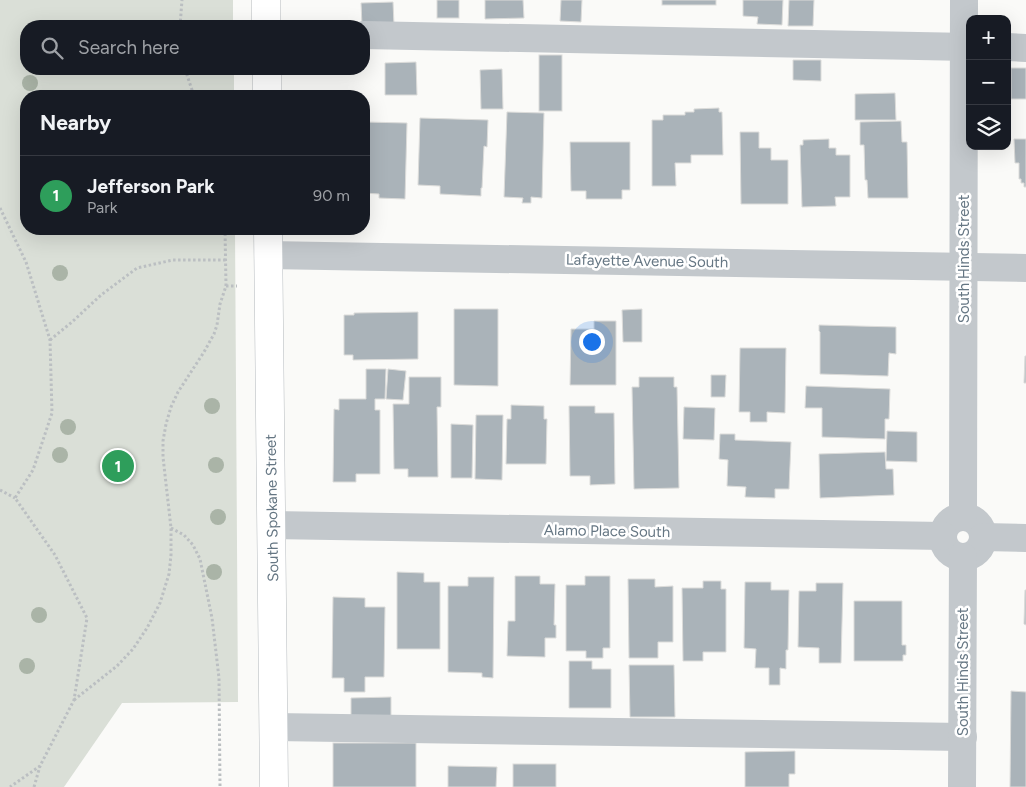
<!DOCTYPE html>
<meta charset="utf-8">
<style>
body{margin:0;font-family:Figtree,sans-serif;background:#20242c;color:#f1f3f6}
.controls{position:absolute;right:15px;top:15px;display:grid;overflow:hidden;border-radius:10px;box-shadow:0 5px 20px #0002}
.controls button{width:45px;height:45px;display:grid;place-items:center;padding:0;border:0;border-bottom:1px solid #363941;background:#171b24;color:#f1f3f6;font:25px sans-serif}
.you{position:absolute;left:591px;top:341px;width:18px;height:18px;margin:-12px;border:4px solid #fff;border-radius:50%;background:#1a73e8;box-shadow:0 0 0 8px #1a73e833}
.badge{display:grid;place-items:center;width:32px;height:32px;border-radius:50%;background:#e4572e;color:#fff;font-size:16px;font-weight:700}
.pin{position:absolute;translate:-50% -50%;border:2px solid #fff;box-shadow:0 1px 5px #0006}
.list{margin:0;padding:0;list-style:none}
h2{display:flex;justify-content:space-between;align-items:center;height:65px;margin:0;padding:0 20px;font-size:21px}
h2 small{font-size:16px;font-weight:400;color:#9ea1a6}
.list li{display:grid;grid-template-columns:32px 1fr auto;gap:15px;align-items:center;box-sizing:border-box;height:80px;padding:0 20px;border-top:1px solid #363941}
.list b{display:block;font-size:19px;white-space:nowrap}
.list p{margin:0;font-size:16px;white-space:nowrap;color:#9ea1a6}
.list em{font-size:16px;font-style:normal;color:#9ea1a6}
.icon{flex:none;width:28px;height:28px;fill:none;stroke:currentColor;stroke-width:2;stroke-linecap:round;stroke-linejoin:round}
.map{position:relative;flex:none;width:1026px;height:787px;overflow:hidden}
.search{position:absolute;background:#171b24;box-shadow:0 5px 20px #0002;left:20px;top:20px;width:350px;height:55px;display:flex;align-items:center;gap:12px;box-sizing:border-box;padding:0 18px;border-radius:20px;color:#9ea1a6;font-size:19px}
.panel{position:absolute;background:#171b24;box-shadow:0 5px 20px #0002;left:20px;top:90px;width:350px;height:145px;border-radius:20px}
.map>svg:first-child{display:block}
.green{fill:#dadfd7}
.building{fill:#aab3b9;stroke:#dcdcda}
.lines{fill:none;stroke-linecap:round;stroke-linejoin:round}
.major-casing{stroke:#b5babe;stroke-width:29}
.path{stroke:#bbbfc2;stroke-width:3;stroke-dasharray:2.5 2.5;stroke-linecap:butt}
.minor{stroke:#c3c8cc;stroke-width:28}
.major{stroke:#fff;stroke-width:28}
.tree{fill:#aab4a7}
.labels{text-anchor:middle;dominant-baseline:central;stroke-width:5;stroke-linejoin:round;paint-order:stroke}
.street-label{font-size:15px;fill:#657683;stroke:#fff}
</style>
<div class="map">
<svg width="1026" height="787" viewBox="0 0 1026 787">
<rect width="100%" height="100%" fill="#fafaf8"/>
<path class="green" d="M0,0H233V26H26V69H234V96H26V229H235L238,702L122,703L64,787H0Z"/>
<g class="building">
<rect x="437" y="0" width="22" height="18"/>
<path d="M485,0H523L524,18L485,19Z"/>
<path d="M561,0H582L581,22L560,21Z"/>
<rect x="662" y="0" width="54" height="5"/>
<path d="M743,0H783L782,25L757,24L758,17L743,16Z"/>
<path d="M789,0H814L813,26H788Z"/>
<path d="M393,2L394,25H362L361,3Z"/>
<rect x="539" y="55" width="23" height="56"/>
<path d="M793,60H821V81L793,80Z"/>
<path d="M416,62L417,95H385V63Z"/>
<rect x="1011" y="68" width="15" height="31"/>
<path d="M502,69L503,109H481L480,70Z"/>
<path d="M895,93L896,120H855V94Z"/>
<path d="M719,108V112H722L723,155H691V163H675L676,186H652V120H663V115H685V112H694V109Z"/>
<path d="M507,112L544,113L542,198L531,197V203H522L523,198L504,197Z"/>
<path d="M420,118L488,120L487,147L484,146L482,188H481V196L440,194V186L418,185Z"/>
<path d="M901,121L902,142H907L908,198H868L867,180H865L864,145H860V122Z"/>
<path d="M364,122L407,123L405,199L379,198V194L364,193Z"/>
<path d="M740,132H759V148H771V160H788V204H741Z"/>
<path d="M829,139V148H836V155H850V197H835L836,206L802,207L800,145H803V140Z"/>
<path d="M1014,139H1026V187H1024V183H1021V179H1019V163H1015Z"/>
<path d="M570,142H630V190H622V199H586V191H571Z"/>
<path d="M454,309H498V386L454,385Z"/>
<path d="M642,309V342H623L622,310Z"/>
<path d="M418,312V359L353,360V355H344V315H354V313Z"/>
<path d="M594,321H616V385H570L571,329H594Z"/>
<path d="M819,325L896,327V354L889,353L888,376L820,374V332L819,331Z"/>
<path d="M740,348H786L785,413L767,412V422H750V412H739Z"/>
<path d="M1025,356H1026V383H1024Z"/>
<path d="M366,369H386L385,399H375V410H380V474H356V482H333L334,409L339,410V399H366Z"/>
<path d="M388,369L406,371L403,400L386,399Z"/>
<path d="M711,375H726L725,397H711Z"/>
<path d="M409,377H441V407H437L438,477H408V469H394L393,404H409Z"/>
<path d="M639,377H674V387H677L679,488L634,489L632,387H639Z"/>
<path d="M806,386L890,389L889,419H885V439L822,437V408H805Z"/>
<path d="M511,405L544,406V419H547L546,464H506L507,419H511Z"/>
<path d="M569,406H595V413H614L615,484L590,485V476H570Z"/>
<path d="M684,407L715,408L714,440L683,439Z"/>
<path d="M476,415H503L502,480L475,479Z"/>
<path d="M451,424L473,425L472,478H451Z"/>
<path d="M887,431L917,432V462L886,461Z"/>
<path d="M720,434H735V440L791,442L789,489H775V498L745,497L746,487L727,486L728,460L719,459Z"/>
<path d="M885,452L886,469H893L894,495L820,498L819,454Z"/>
<path d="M397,572L424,573V582H440V649H397Z"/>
<path d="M515,576H540V584H555L554,625H556V638H545V657L507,656L508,621H515Z"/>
<path d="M585,576H610V648H603V658H586V651H566V585H585Z"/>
<path d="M468,577H494L493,678L482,677V673L448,672V586H468Z"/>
<path d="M628,579H655V587L673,586V642H658V658H629Z"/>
<path d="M703,581H721V589H726V652H703V661H683L682,588H703Z"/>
<path d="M745,582H771V590H789L788,650H786V669L780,668V685H769V668H755L756,649L744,648Z"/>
<path d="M816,583H843L841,663H819V648L798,647L799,591H816Z"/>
<path d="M1025,590H1026V625L1024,624Z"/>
<path d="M333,597L365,598V607H385L384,677H365V692H344V678H332Z"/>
<path d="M854,601H902V645H906V655H903V661H854Z"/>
<path d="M569,661H592V669H611V708H569Z"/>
<path d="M629,665H674L675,717H630Z"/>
<path d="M1011,691L1026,692V787H1010Z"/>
<path d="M391,697V721L351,722V698Z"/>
<rect x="333" y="743" width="83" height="44"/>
<path d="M795,751V774H789V787H745V752Z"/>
<rect x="513" y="764" width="43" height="23"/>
<path d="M448,766L497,767L496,787H448Z"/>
</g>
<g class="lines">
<defs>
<g id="major">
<path d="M266,0V26"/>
<path d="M267,69V96"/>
<path d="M268,229L274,787"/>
</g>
</defs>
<use href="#major" class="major-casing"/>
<g class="path">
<path d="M180,26L182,0"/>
<path d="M185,69L194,96"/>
<path d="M0,208L26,262L50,340L52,413L33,470L15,498L55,555L87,618L74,700L40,766L10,787"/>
<path d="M226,286H237"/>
<path d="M50,340L72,322L101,295L137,268L173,260H226"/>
<path d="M0,490L15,498"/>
<path d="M171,528L184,535L193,545L200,559L212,618L219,678L220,787"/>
<path d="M74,700L117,666L133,649L147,628L160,603L169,574L171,555V528L163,457V441L166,424L171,407L178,392L204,352L214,334L217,325L220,304L226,286L225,229"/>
<path d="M34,787L40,766"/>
</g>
<g class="minor">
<path d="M364,35L970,47"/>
<path d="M1007,47L1026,48"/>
<path d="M268,255L1026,268"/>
<circle cx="963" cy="537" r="20"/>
<path d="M963,517L964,0"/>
<path d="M272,525L943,536"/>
<path d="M983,537L1026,538"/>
<path d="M274,727L963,737"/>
<path d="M962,787L963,557"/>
</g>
<use href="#major" class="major"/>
</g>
<g class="tree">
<circle cx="30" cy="83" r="8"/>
<circle cx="60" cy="273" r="8"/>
<circle cx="212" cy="406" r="8"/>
<circle cx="68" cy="427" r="8"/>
<circle cx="60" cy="455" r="8"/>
<circle cx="216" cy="465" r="8"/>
<circle cx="218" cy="517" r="8"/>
<circle cx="214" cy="572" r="8"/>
<circle cx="39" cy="615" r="8"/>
<circle cx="27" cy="666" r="8"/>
</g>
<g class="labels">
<g class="street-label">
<text transform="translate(964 259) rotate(-90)">South Hinds Street</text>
<text transform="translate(647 261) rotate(1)">Lafayette Avenue South</text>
<text transform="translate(272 508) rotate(-91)">South Spokane Street</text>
<text transform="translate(607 531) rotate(1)">Alamo Place South</text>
<text transform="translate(963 672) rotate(-90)">South Hinds Street</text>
</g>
</g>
</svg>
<div class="controls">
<button>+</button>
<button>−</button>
<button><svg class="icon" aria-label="layers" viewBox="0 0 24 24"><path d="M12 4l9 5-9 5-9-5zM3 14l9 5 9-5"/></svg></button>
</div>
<div class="you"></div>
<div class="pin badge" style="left:118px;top:466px;background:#2e9e5b">1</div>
<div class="search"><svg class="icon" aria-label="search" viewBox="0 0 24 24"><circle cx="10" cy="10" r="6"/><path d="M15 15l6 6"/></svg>Search here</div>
<section class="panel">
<h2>Nearby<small></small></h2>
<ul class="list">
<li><span class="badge" style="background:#2e9e5b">1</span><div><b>Jefferson Park</b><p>Park</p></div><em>90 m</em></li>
</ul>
</section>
</div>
